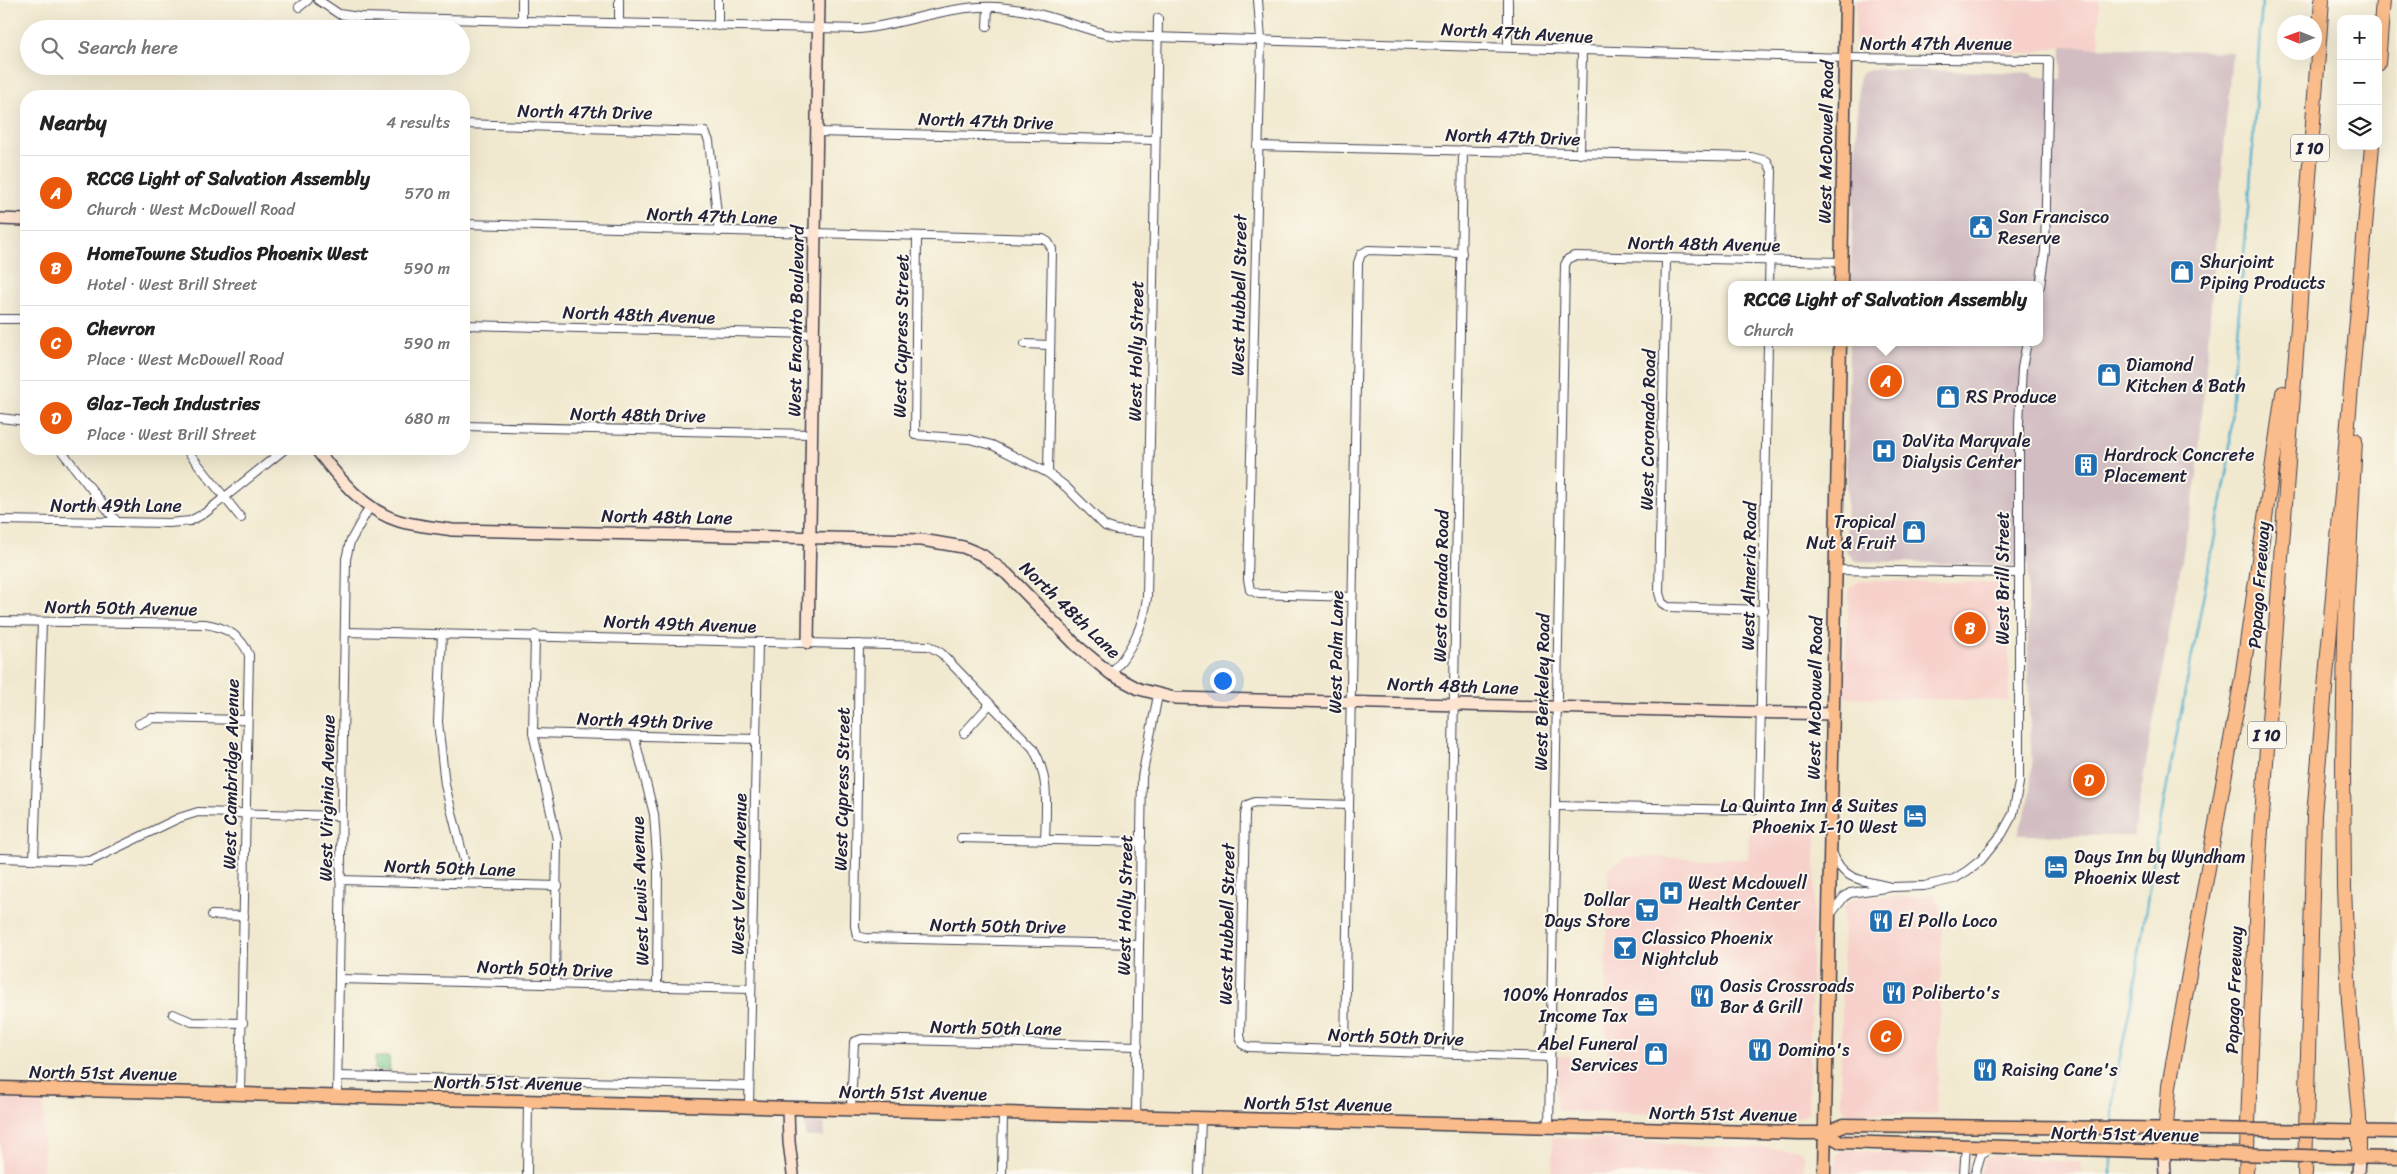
<!DOCTYPE html>
<meta charset="utf-8">
<style>
body{margin:0;font-family:Sriracha,sans-serif;background:#f2f2f2;color:#222}
.controls{position:absolute;right:15px;top:15px;display:grid;overflow:hidden;border-radius:10px;box-shadow:0 5px 20px #0002}
.controls button{width:45px;height:45px;display:grid;place-items:center;padding:0;border:0;border-bottom:1px solid #e0e0e0;background:#fff;color:#222;font:25px sans-serif}
.compass{position:absolute;left:2277px;top:15px;width:45px;height:45px;border-radius:50%;background:#fff;box-shadow:0 5px 20px #0002;rotate:271deg}
.you{position:absolute;left:1222px;top:680px;width:18px;height:18px;margin:-12px;border:4px solid #fff;border-radius:50%;background:#1a73e8;box-shadow:0 0 0 8px #1a73e833}
.badge{display:grid;place-items:center;width:32px;height:32px;border-radius:50%;background:#ea580c;color:#fff;font-size:16px;font-weight:700}
.pin{position:absolute;translate:-50% -50%;border:2px solid #fff;box-shadow:0 1px 5px #0006}
.popup{position:absolute;left:1728px;top:281px;width:315px;height:65px;box-sizing:border-box;display:grid;place-content:center;border-radius:10px;background:#fff;filter:drop-shadow(0 1px 4px #0005);font-size:16px;white-space:nowrap;color:#767676}
.popup b{font-size:19px;color:#222}
.popup::after{content:'';position:absolute;left:50%;top:100%;margin-left:-10px;border:10px solid transparent;border-top-color:#fff}
.list{margin:0;padding:0;list-style:none}
h2{display:flex;justify-content:space-between;align-items:center;height:65px;margin:0;padding:0 20px;font-size:21px}
h2 small{font-size:16px;font-weight:400;color:#767676}
.list li{display:grid;grid-template-columns:32px 1fr auto;gap:15px;align-items:center;box-sizing:border-box;height:75px;padding:0 20px;border-top:1px solid #e0e0e0}
.list b{display:block;font-size:19px;white-space:nowrap}
.list p{margin:0;font-size:16px;white-space:nowrap;color:#767676}
.list em{font-size:16px;font-style:normal;color:#767676}
.icon{flex:none;width:28px;height:28px;fill:none;stroke:currentColor;stroke-width:2;stroke-linecap:round;stroke-linejoin:round}
.map{position:relative;flex:none;width:2397px;height:1174px;overflow:hidden}
.search{position:absolute;background:#fff;box-shadow:0 5px 20px #0002;left:20px;top:20px;width:450px;height:55px;display:flex;align-items:center;gap:12px;box-sizing:border-box;padding:0 18px;border-radius:28px;color:#767676;font-size:19px}
.panel{position:absolute;background:#fff;box-shadow:0 5px 20px #0002;left:20px;top:90px;width:450px;height:365px;border-radius:20px}
.map>svg:first-child{display:block}
.built{fill:#f7d0cb}
.industrial{fill:#d2bec2}
.green{fill:#7bca8a;stroke:#4e7662}
.lines{fill:none;stroke-linecap:round;stroke-linejoin:round}
.stream{stroke:#4eb0cd;stroke-width:2.5}
.street-casing{stroke:#414051;stroke-width:10}
.secondary-casing{stroke:#414051;stroke-width:14}
.primary-casing{stroke:#414051;stroke-width:15}
.highway-casing{stroke:#414051;stroke-width:16}
.street{stroke:#fff;stroke-width:8}
.secondary{stroke:#fde4d0;stroke-width:11}
.primary{stroke:#f9bc8a;stroke-width:12}
.highway{stroke:#f9bc8a;stroke-width:14}
.primary-bridge-casing{stroke:#414051;stroke-width:15;stroke-linecap:butt}
.primary-bridge{stroke:#f9bc8a;stroke-width:12}
.labels{text-anchor:middle;dominant-baseline:central;stroke-width:4;stroke-linejoin:round;paint-order:stroke}
.shield{fill:#fbf7ec;stroke:#636270;stroke-width:1}
.shield-label{font-size:16px;font-weight:bold;fill:#22223b}
.street-label{font-size:18px;fill:#22223b;stroke:#fbf7ec}
.poi-label{font-size:18px;fill:#22223b;stroke:#fbf7ec;text-anchor:start}
</style>
<div class="map">
<svg width="2397" height="1174" viewBox="0 0 2397 1174">
<rect width="100%" height="100%" fill="#fbf7ec"/>
<filter id="ink" filterUnits="userSpaceOnUse"><feTurbulence type="fractalNoise" baseFrequency=".02" numOctaves="2"/><feDisplacementMap in="SourceGraphic" scale="10" xChannelSelector="R" yChannelSelector="G"/><feConvolveMatrix kernelMatrix="1 2 1 2 8 2 1 2 1" color-interpolation-filters="sRGB"/></filter>
<filter id="wash" filterUnits="userSpaceOnUse"><feTurbulence type="fractalNoise" baseFrequency=".0096" numOctaves="4" result="noise"/><feDisplacementMap in="SourceGraphic" scale="20" xChannelSelector="R" yChannelSelector="G"/><feGaussianBlur stdDeviation="1.12" result="paint"/><feColorMatrix in="noise" values="0 0 0 0 0 0 0 0 0 0 0 0 0 0 0 0 0 1.4 0 .05"/><feComposite in="paint" operator="in"/></filter>
<g filter="url(#wash)">
<rect width="100%" height="100%" fill="#f1e9cf"/>
<g class="built">
<path d="M1856,0H2099V47L2062,46L2027,54L1864,50L1858,46L1855,39Z"/>
<path d="M1860,581L1998,583L2004,586L2009,595V701L1844,697L1849,592L1851,587Z"/>
<path d="M1749,821L1816,824L1808,1113L1800,1118L1560,1111L1556,1106L1557,1056L1607,1057L1608,1039L1605,1026L1608,869L1627,857L1748,859Z"/>
<path d="M1935,894L1942,914L1937,1115L1846,1113L1840,1101L1844,907L1851,900L1862,896L1913,897Z"/>
<path d="M0,1099L44,1100L43,1174H0Z"/>
<path d="M1552,1137L1604,1139L1684,1145L1795,1149L1801,1151L1804,1157V1174H1552Z"/>
<path d="M1843,1149L1892,1154L1954,1156L1960,1160L1961,1174H1835L1836,1156Z"/>
<path d="M1997,1155L2040,1161L2082,1162V1174H1980L1983,1163L1986,1158Z"/>
</g>
<g class="industrial">
<path d="M2062,46L2232,52L2197,475L2133,836L2018,835L2029,800L2032,769L2028,685V565L1855,561L1846,551L1849,342H2040V285H1850L1859,77L1863,72L1870,69L2031,73L2035,76L2061,79Z"/>
<rect x="805" y="1123" width="19" height="14"/>
</g>
<path class="green" d="M375,1057H389L390,1071L375,1070Z"/>
<g class="lines">
<g class="stream">
<path d="M2112,1124L2115,1082L2132,998L2157,838L2229,463L2233,379L2250,187L2262,0"/>
<path d="M2112,1147V1132"/>
<path d="M2111,1174V1155"/>
</g>
</g>
</g>
<g filter="url(#ink)">
<g class="lines">
<defs>
<g id="street">
<path d="M318,0L339,14L359,17L859,29C900,25 938,9 979,7C1023,4 1064,23 1105,34L1118,36L1845,58L2049,60L2045,251L2040,286"/>
<path d="M1258,0L1261,40L1248,579L1250,590L1259,594L1352,597"/>
<path d="M299,7L308,0"/>
<path d="M522,20V0"/>
<path d="M619,23V0"/>
<path d="M718,26V0"/>
<path d="M987,26L988,7"/>
<path d="M1508,46V0"/>
<path d="M464,124L705,132L709,141L719,232"/>
<path d="M817,132L1154,140"/>
<path d="M1257,146L1751,157L1767,161L1772,171L1769,285"/>
<path d="M1580,154L1582,50"/>
<path d="M464,224L1043,239L1048,242L1052,249L1048,473"/>
<path d="M917,237L915,435L969,439L992,445L1048,473L1066,487L1105,526L1116,530L1148,533"/>
<path d="M1666,258L1659,593L1662,603L1668,607L1764,610"/>
<path d="M0,319H26"/>
<path d="M464,325L813,334"/>
<path d="M1025,344L1050,345"/>
<path d="M0,418L26,421"/>
<path d="M464,426L811,434"/>
<path d="M60,449L117,522"/>
<path d="M186,449L241,518"/>
<path d="M0,520L169,523L190,521L205,513L285,449"/>
<path d="M1835,570L2018,573"/>
<path d="M0,621L205,624C225,627 241,635 249,655L240,1094"/>
<path d="M345,632L929,646L941,653L1033,748C1050,778 1046,806 1045,840"/>
<path d="M442,634L438,722L445,785L464,860V884"/>
<path d="M535,635L533,733L557,839L555,984"/>
<path d="M859,644L855,926L857,936L865,938L1139,944"/>
<path d="M1111,674C1130,651 1144,627 1147,597L1158,18"/>
<path d="M139,724L152,718L246,720"/>
<path d="M533,733L756,739"/>
<path d="M964,733L990,704"/>
<path d="M634,736L654,814L658,871L657,987"/>
<path d="M1349,805L1255,802L1247,805L1245,815L1240,1035L1242,1044L1248,1047L1550,1057"/>
<path d="M1555,806L1748,810L1755,809L1759,802L1768,342"/>
<path d="M961,838L1142,842"/>
<path d="M1833,854C1843,882 1865,880 1890,887"/>
<path d="M0,858L90,861L179,818L198,812L341,816"/>
<path d="M34,860L42,622"/>
<path d="M340,880L558,886"/>
<path d="M212,915L244,916"/>
<path d="M1830,915L1844,897L1850,893L1892,887L1924,886L1954,879L1967,871L1981,860L2002,834L2013,814L2019,783V422L2022,368L2027,342"/>
<path d="M339,979L751,989"/>
<path d="M173,1014L192,1022L243,1023"/>
<path d="M1345,1050L1358,263L1361,254L1368,250L1462,253"/>
<path d="M1448,1053L1463,150"/>
<path d="M338,1076L749,1086"/>
<path d="M337,1097L346,559L350,542L370,506"/>
<path d="M749,1107L758,642"/>
<path d="M851,1109L854,1042L862,1039L1138,1046"/>
<path d="M1136,1117L1142,777L1158,695"/>
<path d="M1549,1127L1565,265L1568,259L1574,256L1841,262"/>
<path d="M527,1174L528,1101"/>
<path d="M1002,1174L1003,1113"/>
<path d="M1199,1174L1201,1119"/>
<path d="M1964,1174L1966,1146"/>
<path d="M1975,1174L1981,1154L1991,1148"/>
</g>
<g id="secondary">
<path d="M0,219L26,220"/>
<path d="M316,449C338,477 363,510 399,521C415,526 435,527 452,530L922,540L963,547L982,555L1007,574L1077,646L1111,674L1139,689L1174,698L1832,714"/>
<path d="M808,643L819,0"/>
<path d="M788,1108L789,1142L793,1174"/>
<path d="M2164,1153L2165,1174"/>
<path d="M2358,1174L2359,1158"/>
</g>
<g id="primary">
<path d="M1841,285L1846,0"/>
<path d="M0,1088L1799,1133H1825L1844,1125L2207,1129"/>
<path d="M2328,1131L2397,1132"/>
<path d="M1825,1133L1841,1142L2206,1153"/>
<path d="M2335,1157L2397,1158"/>
<path d="M1824,1174L1840,342"/>
</g>
<g id="highway">
<path d="M2378,64L2383,0"/>
<path d="M2355,440L2345,633L2343,765L2344,888L2349,1001L2359,1117V1158"/>
<path d="M2164,1153L2169,1086L2242,678L2283,393"/>
<path d="M2246,1174L2258,871L2322,0"/>
<path d="M2305,1174L2314,815L2372,146"/>
</g>
</defs>
<use href="#street" class="street-casing"/>
<use href="#secondary" class="secondary-casing"/>
<use href="#primary" class="primary-casing"/>
<use href="#highway" class="highway-casing"/>
<use href="#street" class="street"/>
<use href="#secondary" class="secondary"/>
<use href="#primary" class="primary"/>
<use href="#highway" class="highway"/>
<defs>
<g id="primary-bridge">
<path d="M2207,1129L2328,1131"/>
<path d="M2206,1153L2335,1157"/>
</g>
</defs>
<use href="#primary-bridge" class="primary-bridge-casing"/>
<use href="#primary-bridge" class="primary-bridge"/>
</g>
</g>
<defs>
<symbol id="civic-square" viewBox="-11 -11 22 22"><rect x="-9" y="-9" width="18" height="18" rx="4" fill="#1f6fb2" stroke="#fbf7ec"/><path d="M-.6-6.5H3V-4.5H.6V-3L4-1V1h2V6H-6V1h2V-1L-.6-3ZM-1.2 2.5V6h2.4V2.5Z" fill="#fff"/></symbol>
<symbol id="shop-square" viewBox="-11 -11 22 22"><rect x="-9" y="-9" width="18" height="18" rx="4" fill="#1f6fb2" stroke="#fbf7ec"/><path d="M-5-2.5h2.3a2.7 3.5 0 0 1 5.4 0H5L5.5 6h-11ZM-1.5-2.5h3a1.5 2.3 0 0 0-3 0Z" fill="#fff"/></symbol>
<symbol id="hospital-square" viewBox="-11 -11 22 22"><rect x="-9" y="-9" width="18" height="18" rx="4" fill="#1f6fb2" stroke="#fbf7ec"/><path d="M-5-5h3v3.5h4V-5h3V5h-3V1.5h-4V5h-3Z" fill="#fff"/></symbol>
<symbol id="building-square" viewBox="-11 -11 22 22"><rect x="-9" y="-9" width="18" height="18" rx="4" fill="#1f6fb2" stroke="#fbf7ec"/><path d="M-4-6H4V6H1V3H-1V6H-4ZM-2.5-4.3h1.7v1.8h-1.7ZM.8-4.3h1.7v1.8H.8ZM-2.5-1h1.7V.8h-1.7ZM.8-1h1.7V.8H.8Z" fill="#fff"/></symbol>
<symbol id="hotel-square" viewBox="-11 -11 22 22"><rect x="-9" y="-9" width="18" height="18" rx="4" fill="#1f6fb2" stroke="#fbf7ec"/><path d="M-6-4.5h1.5V1H6V5H4.5V3h-9V5H-6ZM-4 0a1.8 1.8 0 1 1 3.6 0ZM.5 0V-2.5h3Q6-2.5 6 0Z" fill="#fff"/></symbol>
<symbol id="supermarket-square" viewBox="-11 -11 22 22"><rect x="-9" y="-9" width="18" height="18" rx="4" fill="#1f6fb2" stroke="#fbf7ec"/><path d="M-6-5.5h2.5l.6 2H6L4.5 2H-2.5L-4.4-4H-6ZM-1.5 3.2a1.3 1.3 0 1 0 .1 0ZM3 3.2a1.3 1.3 0 1 0 .1 0Z" fill="#fff"/></symbol>
<symbol id="restaurant-square" viewBox="-11 -11 22 22"><rect x="-9" y="-9" width="18" height="18" rx="4" fill="#1f6fb2" stroke="#fbf7ec"/><path d="M-5-6h1v4h1v-4h1v4h1v-4h1v5L-1.5 .5V6h-2V.5L-5-1ZM5-6V6H3V1.5H1.5Q1.5-4 5-6Z" fill="#fff"/></symbol>
<symbol id="bar-square" viewBox="-11 -11 22 22"><rect x="-9" y="-9" width="18" height="18" rx="4" fill="#1f6fb2" stroke="#fbf7ec"/><path d="M-6-5H6L.8 .8V4.5H3.5V6h-7V4.5H-.8V.8Z" fill="#fff"/></symbol>
<symbol id="office-square" viewBox="-11 -11 22 22"><rect x="-9" y="-9" width="18" height="18" rx="4" fill="#1f6fb2" stroke="#fbf7ec"/><path d="M-6-3h4V-5.5h4V-3h4V5H-6ZM-1-4.5V-3h2v-1.5ZM-6 0V1H6V0Z" fill="#fff"/></symbol>
</defs>
<g fill-rule="evenodd">
<use href="#civic-square" x="1967" y="213" width="28" height="28"/>
<use href="#shop-square" x="2168" y="258" width="28" height="28"/>
<use href="#shop-square" x="2095" y="361" width="28" height="28"/>
<use href="#shop-square" x="1934" y="383" width="28" height="28"/>
<use href="#hospital-square" x="1870" y="437" width="28" height="28"/>
<use href="#building-square" x="2072" y="451" width="28" height="28"/>
<use href="#shop-square" x="1900" y="518" width="28" height="28"/>
<use href="#hotel-square" x="1901" y="802" width="28" height="28"/>
<use href="#hotel-square" x="2042" y="853" width="28" height="28"/>
<use href="#hospital-square" x="1657" y="879" width="28" height="28"/>
<use href="#supermarket-square" x="1633" y="896" width="28" height="28"/>
<use href="#restaurant-square" x="1867" y="907" width="28" height="28"/>
<use href="#bar-square" x="1611" y="934" width="28" height="28"/>
<use href="#restaurant-square" x="1880" y="979" width="28" height="28"/>
<use href="#restaurant-square" x="1688" y="982" width="28" height="28"/>
<use href="#office-square" x="1632" y="991" width="28" height="28"/>
<use href="#restaurant-square" x="1746" y="1036" width="28" height="28"/>
<use href="#shop-square" x="1642" y="1040" width="28" height="28"/>
<use href="#restaurant-square" x="1971" y="1056" width="28" height="28"/>
</g>
<g class="labels">
<g class="shield">
<rect x="2291" y="134.5" width="38" height="27" rx="4"/>
<rect x="2248" y="721.5" width="38" height="27" rx="4"/>
</g>
<g class="shield-label">
<text x="2310" y="148">I 10</text>
<text x="2267" y="735">I 10</text>
</g>
<g class="street-label">
<text transform="translate(1517 33) rotate(3)">North 47th Avenue</text>
<text x="1936" y="44">North 47th Avenue</text>
<text transform="translate(585 112) rotate(1)">North 47th Drive</text>
<text transform="translate(986 121) rotate(2)">North 47th Drive</text>
<text transform="translate(1513 137) rotate(2)">North 47th Drive</text>
<text transform="translate(1826 142) rotate(-89)">West McDowell Road</text>
<text transform="translate(712 216) rotate(2)">North 47th Lane</text>
<text transform="translate(1704 244) rotate(1)">North 48th Avenue</text>
<text transform="translate(1239 295) rotate(-89)">West Hubbell Street</text>
<text transform="translate(639 315) rotate(2)">North 48th Avenue</text>
<text transform="translate(796 321) rotate(-89)">West Encanto Boulevard</text>
<text transform="translate(901 336) rotate(-89)">West Cypress Street</text>
<text transform="translate(1136 351) rotate(-89)">West Holly Street</text>
<text transform="translate(638 415) rotate(1)">North 48th Drive</text>
<text transform="translate(1648 430) rotate(-89)">West Coronado Road</text>
<text x="116" y="506">North 49th Lane</text>
<text transform="translate(667 517) rotate(1)">North 48th Lane</text>
<text transform="translate(1749 576) rotate(-89)">West Almeria Road</text>
<text transform="translate(2003 578) rotate(-90)">West Brill Street</text>
<text transform="translate(2259 585) rotate(-86)">Papago Freeway</text>
<text transform="translate(1441 586) rotate(-89)">West Granada Road</text>
<text transform="translate(121 608) rotate(1)">North 50th Avenue</text>
<text transform="translate(1070 610) rotate(44)">North 48th Lane</text>
<text transform="translate(680 624) rotate(2)">North 49th Avenue</text>
<text transform="translate(1336 652) rotate(-89)">West Palm Lane</text>
<text transform="translate(1453 686) rotate(2)">North 48th Lane</text>
<text transform="translate(1542 692) rotate(-89)">West Berkeley Road</text>
<text transform="translate(1815 698) rotate(-89)">West McDowell Road</text>
<text transform="translate(645 721) rotate(2)">North 49th Drive</text>
<text transform="translate(231 774) rotate(-89)">West Cambridge Avenue</text>
<text transform="translate(842 789) rotate(-89)">West Cypress Street</text>
<text transform="translate(327 798) rotate(-89)">West Virginia Avenue</text>
<text transform="translate(450 868) rotate(2)">North 50th Lane</text>
<text transform="translate(739 874) rotate(-89)">West Vernon Avenue</text>
<text transform="translate(640 891) rotate(-92)">West Lewis Avenue</text>
<text transform="translate(1125 905) rotate(-89)">West Holly Street</text>
<text transform="translate(1227 924) rotate(-89)">West Hubbell Street</text>
<text transform="translate(998 926) rotate(1)">North 50th Drive</text>
<text transform="translate(545 969) rotate(2)">North 50th Drive</text>
<text transform="translate(2234 990) rotate(-88)">Papago Freeway</text>
<text transform="translate(996 1028) rotate(1)">North 50th Lane</text>
<text transform="translate(1396 1037) rotate(2)">North 50th Drive</text>
<text transform="translate(103 1073) rotate(1)">North 51st Avenue</text>
<text transform="translate(508 1083) rotate(1)">North 51st Avenue</text>
<text transform="translate(913 1093) rotate(1)">North 51st Avenue</text>
<text transform="translate(1318 1104) rotate(1)">North 51st Avenue</text>
<text transform="translate(1723 1114) rotate(1)">North 51st Avenue</text>
<text transform="translate(2125 1134) rotate(1)">North 51st Avenue</text>
</g>
<g class="poi-label">
<text x="1998" y="217">San Francisco<tspan x="1998" dy="21">Reserve</tspan></text>
<text x="2200" y="262">Shurjoint<tspan x="2200" dy="21">Piping Products</tspan></text>
<text x="2126" y="365">Diamond<tspan x="2126" dy="21">Kitchen &amp; Bath</tspan></text>
<text x="1966" y="397">RS Produce</text>
<text x="1902" y="441">DaVita Maryvale<tspan x="1902" dy="21">Dialysis Center</tspan></text>
<text x="2104" y="455">Hardrock Concrete<tspan x="2104" dy="21">Placement</tspan></text>
<text x="1896" y="522" text-anchor="end">Tropical<tspan x="1896" dy="21">Nut &amp; Fruit</tspan></text>
<text x="1898" y="806" text-anchor="end">La Quinta Inn &amp; Suites<tspan x="1898" dy="21">Phoenix I-10 West</tspan></text>
<text x="2074" y="857">Days Inn by Wyndham<tspan x="2074" dy="21">Phoenix West</tspan></text>
<text x="1688" y="883">West Mcdowell<tspan x="1688" dy="21">Health Center</tspan></text>
<text x="1630" y="900" text-anchor="end">Dollar<tspan x="1630" dy="21">Days Store</tspan></text>
<text x="1898" y="921">El Pollo Loco</text>
<text x="1642" y="938">Classico Phoenix<tspan x="1642" dy="21">Nightclub</tspan></text>
<text x="1720" y="986">Oasis Crossroads<tspan x="1720" dy="21">Bar &amp; Grill</tspan></text>
<text x="1912" y="993">Poliberto's</text>
<text x="1628" y="995" text-anchor="end">100% Honrados<tspan x="1628" dy="21">Income Tax</tspan></text>
<text x="1638" y="1044" text-anchor="end">Abel Funeral<tspan x="1638" dy="21">Services</tspan></text>
<text x="1778" y="1050">Domino's</text>
<text x="2002" y="1070">Raising Cane's</text>
</g>
</g>
</svg>
<div class="controls">
<button>+</button>
<button>−</button>
<button><svg class="icon" aria-label="layers" viewBox="0 0 24 24"><path d="M12 4l9 5-9 5-9-5zM3 14l9 5 9-5"/></svg></button>
</div>
<svg class="compass" viewBox="-18 -18 36 36"><path d="M0-13l5 13h-10z" fill="#e53935"/><path d="M0 13l5-13h-10z" fill="#767676"/></svg>
<div class="you"></div>
<div class="pin badge" style="left:1886px;top:381px">A</div>
<div class="popup"><b>RCCG Light of Salvation Assembly</b>Church</div>
<div class="pin badge" style="left:1970px;top:628px">B</div>
<div class="pin badge" style="left:1886px;top:1036px">C</div>
<div class="pin badge" style="left:2089px;top:780px">D</div>
<div class="search"><svg class="icon" aria-label="search" viewBox="0 0 24 24"><circle cx="10" cy="10" r="6"/><path d="M15 15l6 6"/></svg>Search here</div>
<section class="panel">
<h2>Nearby<small>4 results</small></h2>
<ul class="list">
<li><span class="badge">A</span><div><b>RCCG Light of Salvation Assembly</b><p>Church · West McDowell Road</p></div><em>570 m</em></li>
<li><span class="badge">B</span><div><b>HomeTowne Studios Phoenix West</b><p>Hotel · West Brill Street</p></div><em>590 m</em></li>
<li><span class="badge">C</span><div><b>Chevron</b><p>Place · West McDowell Road</p></div><em>590 m</em></li>
<li><span class="badge">D</span><div><b>Glaz-Tech Industries</b><p>Place · West Brill Street</p></div><em>680 m</em></li>
</ul>
</section>
</div>
